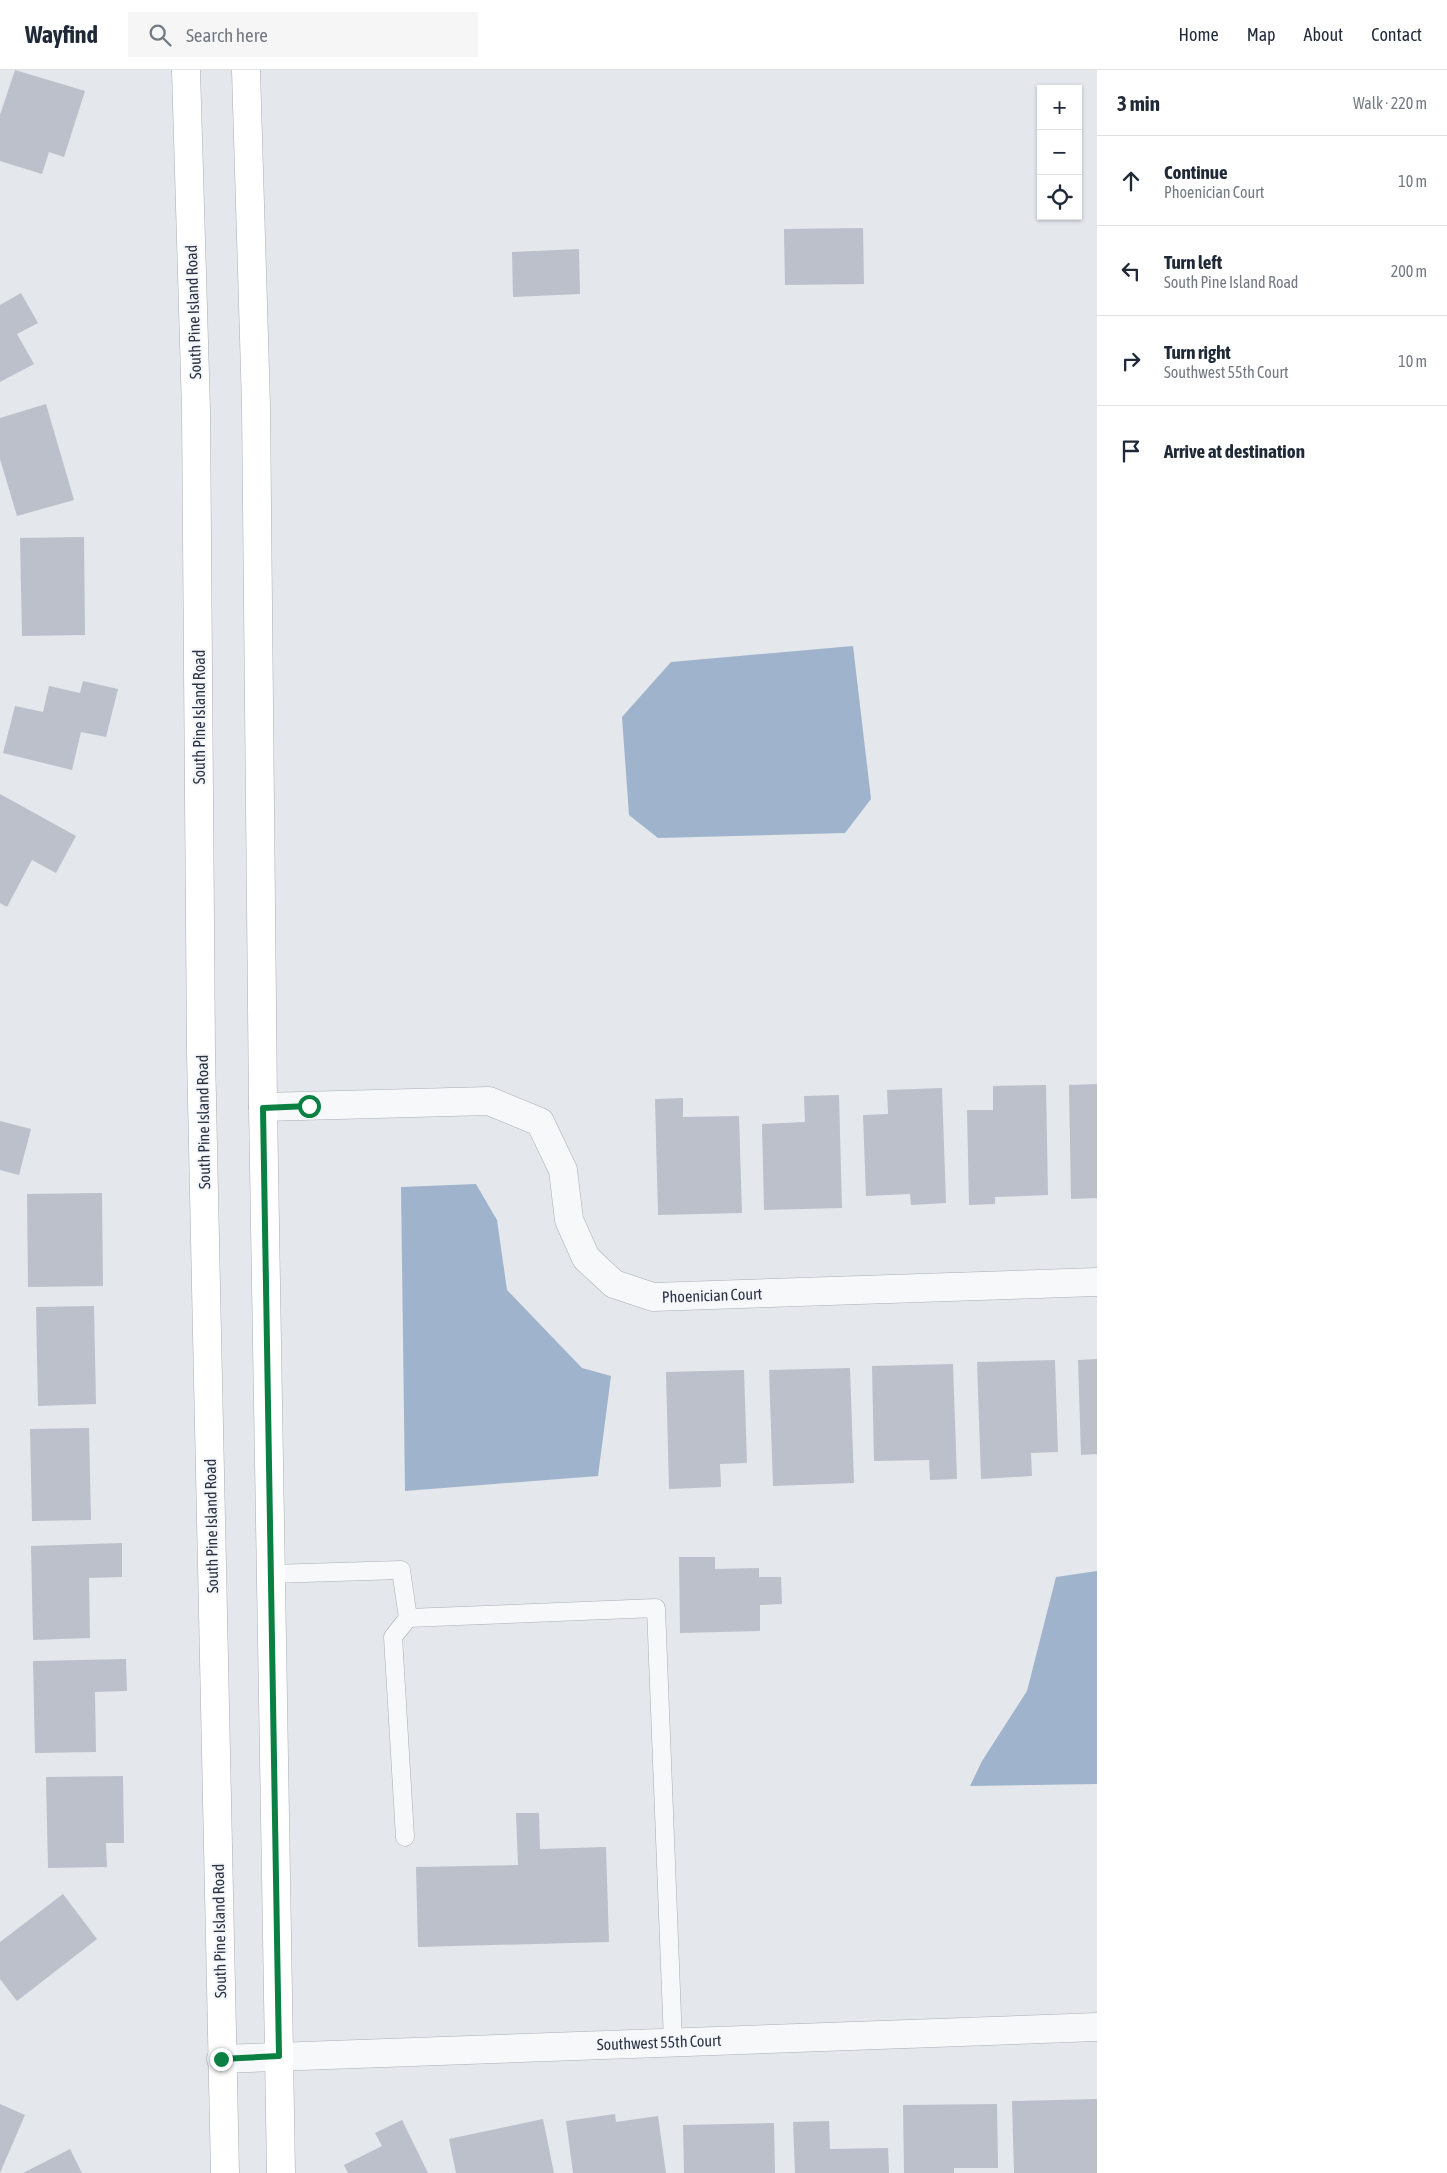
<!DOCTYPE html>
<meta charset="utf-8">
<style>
body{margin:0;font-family:"Asap Condensed",sans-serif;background:#f6f6f7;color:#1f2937}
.controls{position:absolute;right:15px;top:15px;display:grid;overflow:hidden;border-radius:0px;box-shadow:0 1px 4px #0004}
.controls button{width:45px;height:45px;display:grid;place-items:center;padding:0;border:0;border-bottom:1px solid #e0e1e3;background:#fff;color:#1f2937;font:25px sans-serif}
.stop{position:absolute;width:15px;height:15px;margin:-11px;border:4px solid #0b8043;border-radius:50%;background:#fff}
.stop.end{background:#0b8043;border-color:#fff;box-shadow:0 1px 5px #0008}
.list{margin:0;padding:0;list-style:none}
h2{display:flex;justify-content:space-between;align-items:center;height:65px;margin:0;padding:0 20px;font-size:21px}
h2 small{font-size:16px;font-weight:400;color:#747a83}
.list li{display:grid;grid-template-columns:32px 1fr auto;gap:15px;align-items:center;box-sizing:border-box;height:90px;padding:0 20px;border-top:1px solid #e0e1e3}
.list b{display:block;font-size:19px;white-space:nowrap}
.list p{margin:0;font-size:16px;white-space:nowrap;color:#747a83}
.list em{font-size:16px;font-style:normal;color:#747a83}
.icon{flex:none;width:28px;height:28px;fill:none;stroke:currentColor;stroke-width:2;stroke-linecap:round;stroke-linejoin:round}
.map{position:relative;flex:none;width:1097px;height:2103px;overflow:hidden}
header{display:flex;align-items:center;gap:30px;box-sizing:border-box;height:70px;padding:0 25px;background:#fff;border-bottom:1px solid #e0e1e3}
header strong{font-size:24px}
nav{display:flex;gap:28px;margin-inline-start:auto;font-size:18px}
.search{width:350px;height:45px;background:#f6f6f7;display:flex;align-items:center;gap:12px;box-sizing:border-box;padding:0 18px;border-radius:0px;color:#747a83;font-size:19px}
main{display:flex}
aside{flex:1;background:#fff}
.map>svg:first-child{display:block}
.water{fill:#9fb4cc}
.building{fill:#bbc0ca}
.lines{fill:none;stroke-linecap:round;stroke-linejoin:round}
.lane-casing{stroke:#a9aeb7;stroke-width:19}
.street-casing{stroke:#a9aeb7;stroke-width:29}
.secondary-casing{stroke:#a9aeb7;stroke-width:29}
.lane{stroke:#f7f8fa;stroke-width:18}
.street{stroke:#f7f8fa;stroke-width:28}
.secondary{stroke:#fff;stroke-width:28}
.route{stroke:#0b8043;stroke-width:6}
.labels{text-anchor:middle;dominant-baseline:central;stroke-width:4;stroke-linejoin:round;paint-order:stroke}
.street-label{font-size:16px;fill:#2b3445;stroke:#f4f6f9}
</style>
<header>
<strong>Wayfind</strong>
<div class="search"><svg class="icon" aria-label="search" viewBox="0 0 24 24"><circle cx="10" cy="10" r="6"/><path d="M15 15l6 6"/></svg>Search here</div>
<nav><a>Home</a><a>Map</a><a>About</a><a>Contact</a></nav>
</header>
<main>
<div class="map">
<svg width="1097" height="2103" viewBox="0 0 1097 2103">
<rect width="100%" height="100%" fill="#e4e7ec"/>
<g class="water">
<path d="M853,576L871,729L845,763L658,768L629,745L622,647L671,592Z"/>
<path d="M476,1114L497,1150L507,1220L582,1298L611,1306L598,1406L405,1421L401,1117Z"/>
<path d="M1097,1501V1714L970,1716L982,1691L1027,1621L1056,1507Z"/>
</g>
<g class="building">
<path d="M15,0L85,21L64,87L49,82L42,104L0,91V45Z"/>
<path d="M863,158L864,214L785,215L784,159Z"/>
<path d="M579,179L580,224L513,227L512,182Z"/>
<path d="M21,223L38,253L17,264L34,294L0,312V235Z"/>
<path d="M46,334L74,430L17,446L0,389V348Z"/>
<path d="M84,467L85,565L22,566L20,468Z"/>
<path d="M83,611L118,619L106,667L81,662L72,700L3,683L15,636L43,642L49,616L80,623Z"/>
<path d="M0,724L76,766L56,803L32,790L7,837L0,833Z"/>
<path d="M1097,1014V1128L1071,1129L1069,1015Z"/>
<path d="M1046,1015L1048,1125L995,1127V1134L969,1135L967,1040H993V1016Z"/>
<path d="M942,1018L946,1133L911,1135L910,1124L866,1126L863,1045L888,1044L887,1020Z"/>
<path d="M839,1025L842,1138L764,1140L762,1054L805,1052L804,1026Z"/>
<path d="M683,1028V1047L739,1046L742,1143L658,1145L655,1029Z"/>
<path d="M0,1051L31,1059L19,1105L0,1100Z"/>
<path d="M102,1123L103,1216L28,1217L27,1124Z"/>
<path d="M94,1236L96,1334L38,1336L36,1237Z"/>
<path d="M1097,1289V1384L1081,1385L1078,1290Z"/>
<path d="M1055,1290L1058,1382L1031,1383L1032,1406L981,1409L977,1292Z"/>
<path d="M953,1294L957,1409L930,1410L929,1390L874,1391L872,1296Z"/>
<path d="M850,1298L854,1413L773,1416L769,1300Z"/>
<path d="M744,1300L747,1393L720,1394L721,1417L669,1419L666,1302Z"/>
<path d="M89,1358L91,1450L32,1451L30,1359Z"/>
<path d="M122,1473V1507L89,1508L90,1568L33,1570L31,1476Z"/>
<path d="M679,1487H715V1499L759,1498V1507H781L782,1534L760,1535V1561L680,1563Z"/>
<path d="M126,1589L127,1621L95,1622L96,1682L35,1683L33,1591Z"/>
<path d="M123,1706L124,1773H106L107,1797L48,1798L46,1707Z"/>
<path d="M516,1743H539L540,1779L606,1777L609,1872L418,1877L416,1797L518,1795Z"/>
<path d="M63,1824L97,1869L17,1931L0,1909V1872Z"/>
<path d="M1097,2029V2103H1014L1012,2031Z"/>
<path d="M0,2034L25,2045L0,2103Z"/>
<path d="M997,2034L998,2098H954V2103H904L903,2035Z"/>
<path d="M615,2044L616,2052L658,2046L666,2103H573L566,2051Z"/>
<path d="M543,2049L554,2103H456L449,2069Z"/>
<path d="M402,2050L428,2103H348L344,2095L382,2076L375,2063Z"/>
<path d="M829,2051L830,2079L888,2078L889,2103H795L793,2052Z"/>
<path d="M774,2053L775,2103H684L683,2055Z"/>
<path d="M70,2079L82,2103H23Z"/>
</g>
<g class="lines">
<defs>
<g id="lane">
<path d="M271,1504L401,1500L408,1548L656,1538L673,1972"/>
<path d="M405,1767L393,1567L408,1548"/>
</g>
<g id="street">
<path d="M263,1037L489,1031L540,1052L563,1100L569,1150L586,1188L614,1214L653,1227L1097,1212"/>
<path d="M221,1989L1097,1957"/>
</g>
<g id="secondary">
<path d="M186,0L196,340L201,983L225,2103"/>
<path d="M246,0L256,335L263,1037L281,2103"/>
</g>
</defs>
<use href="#lane" class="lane-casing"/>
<use href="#street" class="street-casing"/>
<use href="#secondary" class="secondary-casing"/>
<use href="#lane" class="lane"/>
<use href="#street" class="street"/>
<use href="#secondary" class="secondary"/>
</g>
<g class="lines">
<path class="route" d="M221,1989L279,1986L263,1038L309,1036"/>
</g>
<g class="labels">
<g class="street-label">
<text transform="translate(193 242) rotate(-92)">South Pine Island Road</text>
<text transform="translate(199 647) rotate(-90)">South Pine Island Road</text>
<text transform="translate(203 1052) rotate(-91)">South Pine Island Road</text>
<text transform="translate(712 1225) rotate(-2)">Phoenician Court</text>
<text transform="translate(211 1456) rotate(-91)">South Pine Island Road</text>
<text transform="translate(219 1861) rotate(-91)">South Pine Island Road</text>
<text transform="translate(659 1972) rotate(-2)">Southwest 55th Court</text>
</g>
</g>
</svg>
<div class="controls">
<button>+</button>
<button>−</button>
<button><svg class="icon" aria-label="locate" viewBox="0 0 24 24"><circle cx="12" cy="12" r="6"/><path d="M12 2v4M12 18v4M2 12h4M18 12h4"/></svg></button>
</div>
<div class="stop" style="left:309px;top:1036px"></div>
<div class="stop end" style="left:221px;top:1989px"></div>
</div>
<aside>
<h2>3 min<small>Walk · 220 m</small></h2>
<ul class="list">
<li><svg class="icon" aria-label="ahead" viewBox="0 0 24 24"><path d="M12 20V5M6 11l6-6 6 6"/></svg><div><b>Continue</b><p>Phoenician Court</p></div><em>10 m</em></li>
<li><svg class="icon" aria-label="left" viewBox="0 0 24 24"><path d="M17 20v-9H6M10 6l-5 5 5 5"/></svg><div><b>Turn left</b><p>South Pine Island Road</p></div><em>200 m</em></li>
<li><svg class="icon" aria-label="right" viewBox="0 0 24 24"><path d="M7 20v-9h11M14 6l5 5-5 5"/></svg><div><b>Turn right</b><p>Southwest 55th Court</p></div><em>10 m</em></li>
<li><svg class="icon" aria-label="arrive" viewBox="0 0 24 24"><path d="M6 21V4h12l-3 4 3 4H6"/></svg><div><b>Arrive at destination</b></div></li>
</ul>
</aside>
</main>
